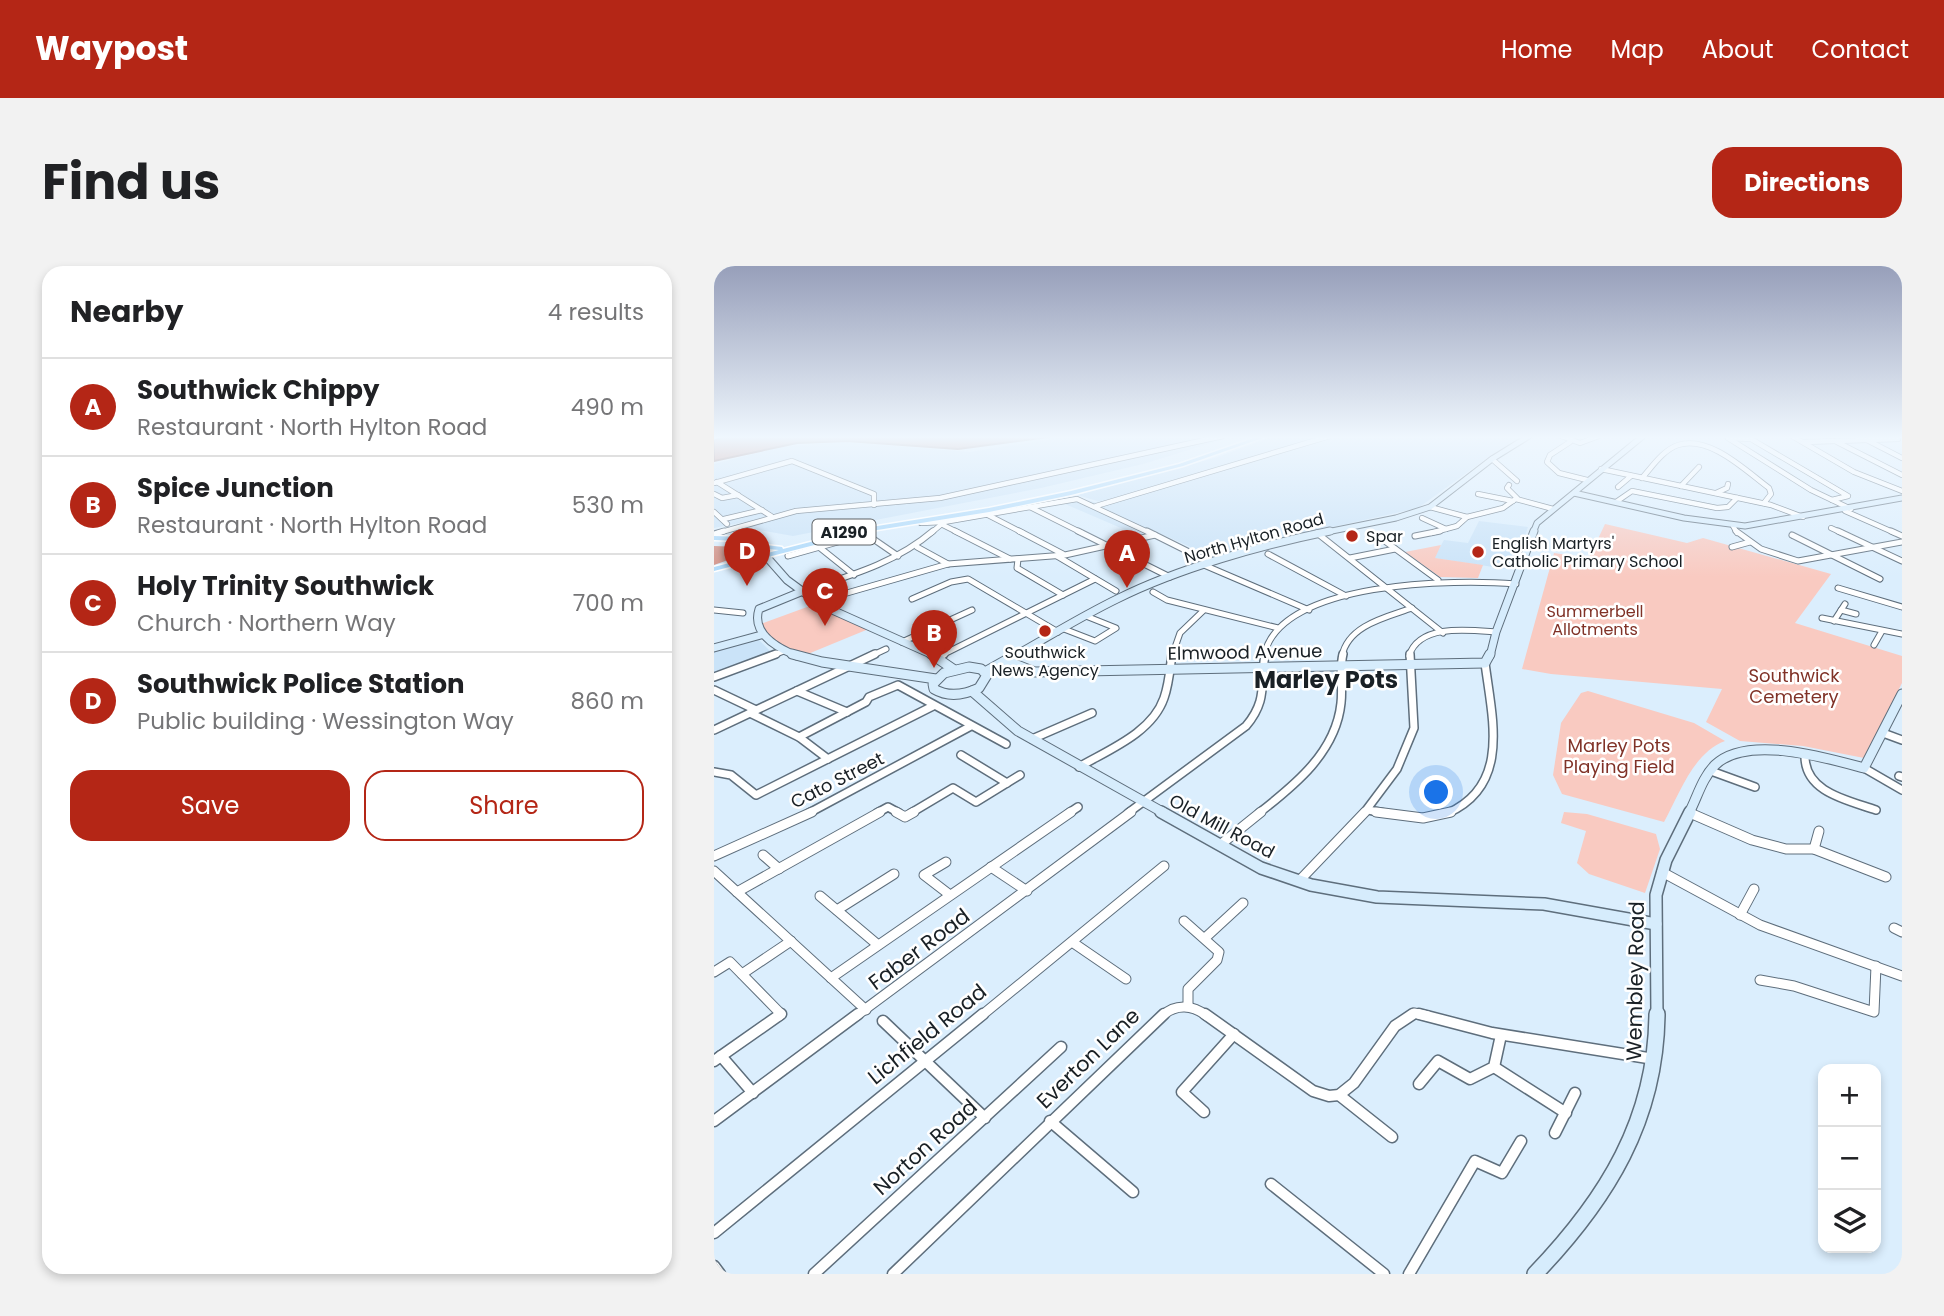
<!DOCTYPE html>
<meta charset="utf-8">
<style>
body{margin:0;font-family:Poppins,sans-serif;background:#f2f2f2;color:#202124}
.controls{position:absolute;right:21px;bottom:21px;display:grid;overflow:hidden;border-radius:14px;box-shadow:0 4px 10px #0003}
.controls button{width:63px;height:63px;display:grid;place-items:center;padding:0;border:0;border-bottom:2px solid #e0e0e0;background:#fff;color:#202124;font:35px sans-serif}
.you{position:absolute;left:723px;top:527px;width:24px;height:24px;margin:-18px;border:5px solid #fff;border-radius:50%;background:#1a73e8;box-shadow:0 0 0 10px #1a73e833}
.badge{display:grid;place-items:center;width:46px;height:46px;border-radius:50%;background:#b42616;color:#fff;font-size:23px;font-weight:700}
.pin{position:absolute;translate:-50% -58px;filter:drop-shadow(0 2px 4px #0008)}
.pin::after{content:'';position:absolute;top:37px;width:24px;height:21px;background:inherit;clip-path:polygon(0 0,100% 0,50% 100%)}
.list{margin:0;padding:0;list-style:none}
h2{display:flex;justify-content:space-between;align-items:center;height:91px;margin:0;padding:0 28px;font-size:30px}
h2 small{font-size:23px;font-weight:400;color:#757577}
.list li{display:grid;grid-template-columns:46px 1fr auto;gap:21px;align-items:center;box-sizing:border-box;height:98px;padding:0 28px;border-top:2px solid #e0e0e0}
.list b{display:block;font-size:26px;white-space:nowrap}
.list p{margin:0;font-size:23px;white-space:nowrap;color:#757577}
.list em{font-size:23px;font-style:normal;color:#757577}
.actions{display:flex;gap:14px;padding:21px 28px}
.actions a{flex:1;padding:16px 0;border:2px solid #b42616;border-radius:21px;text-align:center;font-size:24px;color:#b42616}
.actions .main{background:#b42616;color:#fff}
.icon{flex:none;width:38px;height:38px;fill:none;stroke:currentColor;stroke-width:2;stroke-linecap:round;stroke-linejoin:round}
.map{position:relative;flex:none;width:1188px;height:1008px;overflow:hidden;border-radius:21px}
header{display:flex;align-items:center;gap:42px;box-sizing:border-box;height:98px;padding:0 35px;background:#b42616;color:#fff}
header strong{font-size:33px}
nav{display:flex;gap:38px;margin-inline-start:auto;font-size:24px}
.intro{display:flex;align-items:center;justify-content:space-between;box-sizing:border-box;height:168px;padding:0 42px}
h1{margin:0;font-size:49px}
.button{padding:18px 32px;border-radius:21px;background:#b42616;color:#fff;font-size:24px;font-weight:700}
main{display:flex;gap:42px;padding:0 42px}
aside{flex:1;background:#fff;border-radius:21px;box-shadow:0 4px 10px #0003}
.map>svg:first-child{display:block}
.built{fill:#cae3f8}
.green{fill:#f9cac1}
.forest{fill:#d49388}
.water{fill:#bf8075;stroke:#8d635d;stroke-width:2}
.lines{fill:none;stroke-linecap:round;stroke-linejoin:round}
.street-far4-casing{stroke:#5e6e7c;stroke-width:6}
.street-far3-casing{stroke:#5e6e7c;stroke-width:7}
.street-far2-casing{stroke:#5e6e7c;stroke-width:10}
.street-far1-casing{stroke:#5e6e7c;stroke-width:11}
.street-casing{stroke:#5e6e7c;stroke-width:13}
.secondary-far4-casing{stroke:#5e6e7c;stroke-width:7}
.secondary-far3-casing{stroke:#5e6e7c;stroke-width:9}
.secondary-far2-casing{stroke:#5e6e7c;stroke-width:11}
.secondary-far1-casing{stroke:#5e6e7c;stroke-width:14}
.secondary-casing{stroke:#5e6e7c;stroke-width:18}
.primary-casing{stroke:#fff;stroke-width:3}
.street-far4{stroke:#fff;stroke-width:4.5}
.street-far3{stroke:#fff;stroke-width:5}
.street-far2{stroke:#fff;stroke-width:7}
.street-far1{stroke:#fff;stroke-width:9}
.street{stroke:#fff;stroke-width:10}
.secondary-far4{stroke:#d6ecfc;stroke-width:5}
.secondary-far3{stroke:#d6ecfc;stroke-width:7}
.secondary-far2{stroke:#d6ecfc;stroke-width:9}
.secondary-far1{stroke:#d6ecfc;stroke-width:11}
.secondary{stroke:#d6ecfc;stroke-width:15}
.primary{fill:#add9fa;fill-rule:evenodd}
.poi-dot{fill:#b42616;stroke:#fff;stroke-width:2.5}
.labels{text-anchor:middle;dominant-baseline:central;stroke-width:5;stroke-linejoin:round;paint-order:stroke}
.shield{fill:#fff;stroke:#5e6366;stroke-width:2}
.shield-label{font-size:16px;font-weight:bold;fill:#192025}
.far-poi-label{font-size:16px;fill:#192025;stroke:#fff;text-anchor:start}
.far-street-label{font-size:16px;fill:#192025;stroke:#fff}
.far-park-label{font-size:16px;fill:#803227;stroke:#fff}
.street-label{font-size:18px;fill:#192025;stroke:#fff}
.park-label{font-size:18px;fill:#803227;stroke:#fff}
.near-street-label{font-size:21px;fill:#192025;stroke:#fff}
.district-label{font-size:24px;font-weight:bold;fill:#192025;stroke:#fff}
</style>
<header>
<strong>Waypost</strong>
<nav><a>Home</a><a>Map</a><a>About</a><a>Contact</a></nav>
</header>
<div class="intro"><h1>Find us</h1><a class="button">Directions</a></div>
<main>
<aside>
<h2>Nearby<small>4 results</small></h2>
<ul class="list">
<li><span class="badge">A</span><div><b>Southwick Chippy</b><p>Restaurant · North Hylton Road</p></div><em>490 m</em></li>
<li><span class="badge">B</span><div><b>Spice Junction</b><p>Restaurant · North Hylton Road</p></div><em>530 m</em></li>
<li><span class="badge">C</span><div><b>Holy Trinity Southwick</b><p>Church · Northern Way</p></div><em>700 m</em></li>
<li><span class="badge">D</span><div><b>Southwick Police Station</b><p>Public building · Wessington Way</p></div><em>860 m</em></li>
</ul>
<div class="actions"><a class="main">Save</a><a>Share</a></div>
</aside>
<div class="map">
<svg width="1188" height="1008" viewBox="0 0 1188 1008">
<rect width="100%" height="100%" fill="#dbeefd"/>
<g class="built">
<path d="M356,170H520L429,198L327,222L79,270L45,264L30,256L0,262V198L67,181L128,176L256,186Z"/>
<path d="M560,170H612L387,236L363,229L504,191Z"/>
<path d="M625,170H698L707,173L715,170H808L776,190L704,242L565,273L499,291L445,267L428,271L351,238L365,232L391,239Z"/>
<path d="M765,255L814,261L799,304L720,292L730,274L754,277Z"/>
<path d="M39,368L58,387L0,407V379Z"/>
</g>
<g class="green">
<path d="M891,258L973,277L989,272L1117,308L1081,357L1188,390V417L1150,492L1089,480L1026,475L992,456L1008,423L837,408L808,403L840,287L875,292Z"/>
<path d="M727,279L721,292L769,299L764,312L726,311L691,286Z"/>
<path d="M104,337L157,362L89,390L70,385L44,359Z"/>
<path d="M874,425L980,457L1011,475C979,487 966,527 950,556L848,528L839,509L847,457L867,427Z"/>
<path d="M850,546L873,548L942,568L946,583L931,627L875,608L863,597L872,565L847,557Z"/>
</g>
<path class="forest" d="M0,280L28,281L34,287L0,299Z"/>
<path class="water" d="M17,170H342L244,183L133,175L83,177L0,195V174Z"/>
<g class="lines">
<defs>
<g id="street-far4">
<path d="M847,170L866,177L885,170"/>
<path d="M1078,170L1140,206L1188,225"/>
<path d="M1014,172L1097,224L1137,243"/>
<path d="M1015,172L1037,173L1134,230L1118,234"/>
<path d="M1153,174L1188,192"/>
<path d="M856,176L836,189L833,196L845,207L873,214"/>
<path d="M1090,176L1184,173"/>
<path d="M1123,176L1188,209"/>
<path d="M778,193L803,215"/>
<path d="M887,203L1057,239L1089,251"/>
<path d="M928,212C938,201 949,184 964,179C996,169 1032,205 1055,222L1057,228L1050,237"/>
<path d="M3,216L57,250"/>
<path d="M0,217L78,195L160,228V239"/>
<path d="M967,220L985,201"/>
<path d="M904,221L917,210"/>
<path d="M1002,227L1013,222L1014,218"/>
<path d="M0,228L8,232L24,229"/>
<path d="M764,228L799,235"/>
<path d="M802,233L839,243"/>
<path d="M902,236L918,225L1003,242L1014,241L1023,232"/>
<path d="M382,240L616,170"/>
<path d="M316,241L368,267"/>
<path d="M716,241L753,251"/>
<path d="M1131,245L1181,267"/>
<path d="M0,246L13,258"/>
<path d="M272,248L309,267"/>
<path d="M708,252L732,263"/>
<path d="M10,253L48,244"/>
<path d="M207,257L230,256L363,233L436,267"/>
<path d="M227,258L245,267"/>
<path d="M1019,260L1023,267"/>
<path d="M1117,262L1128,267"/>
<path d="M4,267L82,245L226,232L509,170"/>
<path d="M217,267L229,257"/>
<path d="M717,267L743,260L753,251L789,242L803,232L793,222L795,219"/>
</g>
<g id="street-far3">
<path d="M241,265L296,293"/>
<path d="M305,265L349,288"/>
<path d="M364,265L456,311"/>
<path d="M433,265L497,297"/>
<path d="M1022,265L1047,283L1084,295L1188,276"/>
<path d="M1124,265L1188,295"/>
<path d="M1177,265L1188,270"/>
<path d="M603,267L729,367"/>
<path d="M0,268L10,265"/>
<path d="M1078,269L1166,313"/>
<path d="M701,270L726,265"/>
<path d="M668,273L724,314"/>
<path d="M105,281L140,309"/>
<path d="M203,281L234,298"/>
<path d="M1018,281L1036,276"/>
<path d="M554,288L632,330"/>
<path d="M74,290L152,268L184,290"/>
<path d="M343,290L402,325"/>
<path d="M636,292L681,283"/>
<path d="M304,293L303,302L349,329"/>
<path d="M490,299L595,344"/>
<path d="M1124,322L1188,341"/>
<path d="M89,325C135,310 182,297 219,265"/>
<path d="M439,326L453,334L564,362"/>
<path d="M112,333L234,298L351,289L441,269"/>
<path d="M198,333L237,316L254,313L344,366"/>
<path d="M0,344L29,347"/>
<path d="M1127,344L1142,348"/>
<path d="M1108,352L1188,368"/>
<path d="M1120,355L1131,338"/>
<path d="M350,363L381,375L402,362L372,350"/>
<path d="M188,376L258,344"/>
<path d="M1160,379L1168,365"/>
<path d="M57,390L70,385"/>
<path d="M157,390L172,383"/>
<path d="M226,390L381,313"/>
<path d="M458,390L466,367L490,344"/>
<path d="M550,390C565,314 743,313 802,318"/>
<path d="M628,390C634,359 673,351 698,342"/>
<path d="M695,390C705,357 756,364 782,366"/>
</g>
<g id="street-far2">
<path d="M224,391L230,388"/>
<path d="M0,411L62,388"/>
<path d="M0,424L42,444"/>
<path d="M83,425L133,446"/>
<path d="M36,447L85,471L114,493"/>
<path d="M0,464L161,388"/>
<path d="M1169,467L1188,474"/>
<path d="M85,471L152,436L155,431L184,419L292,478"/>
<path d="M318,473L378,447"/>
<path d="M247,489L293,517"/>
<path d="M1091,489C1090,526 1133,534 1162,544"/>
<path d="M365,501C394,484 438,467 450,432C455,418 456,403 458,388"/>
<path d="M1150,502L1188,524"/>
<path d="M997,505L1041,521"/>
<path d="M0,506L17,509L42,529L219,440"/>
<path d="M1185,510L1188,511"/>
<path d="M654,544L670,547"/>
<path d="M95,547L257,460"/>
<path d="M163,547L174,541L185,547"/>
<path d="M197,547L239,522L262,536L306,509"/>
<path d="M355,547L364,541"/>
<path d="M414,547L532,460C554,434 546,418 551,388"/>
<path d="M545,547C581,519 622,486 627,437C629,421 625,404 629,388"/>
<path d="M650,547L683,503L700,462L696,388"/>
<path d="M734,547C797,519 778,452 771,397"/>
</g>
<g id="street-far1">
<path d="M182,546L191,551L200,546"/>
<path d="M662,546L709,552L737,546"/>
<path d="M976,547L1038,574L1072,583H1100L1172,611"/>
<path d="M506,579L547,546"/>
<path d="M1100,583L1105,565"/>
<path d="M49,589L65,603"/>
<path d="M0,590L98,546"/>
<path d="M232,596L210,609L236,629"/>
<path d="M277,601L313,625"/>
<path d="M0,605L152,744"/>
<path d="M948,606L1046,659L1188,710"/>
<path d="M585,615L651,546"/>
<path d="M23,626L166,546"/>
<path d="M106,630L164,679"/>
<path d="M123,644L180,608"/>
<path d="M1026,649L1040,623"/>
<path d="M470,655L505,686L503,694L474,723V740"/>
<path d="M1180,662L1188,666"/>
<path d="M491,672L529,637"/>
<path d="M358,676L412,713"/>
<path d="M0,706L16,696L67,748L65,750"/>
<path d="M28,708L77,675"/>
<path d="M117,712L357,546"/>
<path d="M1046,714L1080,720L1160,746L1162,700"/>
<path d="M142,750L417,546"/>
<path d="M267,750L450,600"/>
<path d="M448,750C462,737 479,739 493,750"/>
<path d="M696,750L700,747L714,750"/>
</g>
<g id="street">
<path d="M491,748L599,825L615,830L625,829L640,817L681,760L699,748"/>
<path d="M705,748L778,767L940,793"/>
<path d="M169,755L271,852"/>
<path d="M7,790L39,827"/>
<path d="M0,795L67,748"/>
<path d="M780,801L852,847"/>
<path d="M705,818L724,795L756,813L780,801L787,769"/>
<path d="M625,829L678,871"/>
<path d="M490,846L468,826L520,768"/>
<path d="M0,855L144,748"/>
<path d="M336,855L419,926"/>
<path d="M841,867L861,827"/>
<path d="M557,918L670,1008"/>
<path d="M0,967L269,748"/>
<path d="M0,1000L6,1008"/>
<path d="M100,1008L347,781"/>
<path d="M179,1008L450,748"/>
<path d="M695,1008L761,895L788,907L807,875"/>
</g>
<g id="secondary-far4">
<path d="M860,227L970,252L1031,260L1188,232"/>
<path d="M608,267L682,252L716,241L778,193L815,170"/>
<path d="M819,267L823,257L929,170"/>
</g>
<g id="secondary-far3">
<path d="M43,280L73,314L107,339L221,390"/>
<path d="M0,382L47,369"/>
<path d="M83,390C63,382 37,368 45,343L89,325"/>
<path d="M300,390C334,371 368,350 403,333C465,302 548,279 616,265"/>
<path d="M776,390L782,366L820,265"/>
</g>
<g id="secondary-far2">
<path d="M78,388L108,396L222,413"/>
<path d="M217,388L239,403"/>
<path d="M293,395L321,406L771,397L776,388"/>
<path d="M255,401L267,403L273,409L265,422C250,429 235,432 220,423L219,418L230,407Z"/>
<path d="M271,406L303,388"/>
<path d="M258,425L304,465L450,547"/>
<path d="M975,547C983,532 988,512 1001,499C1033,468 1113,492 1150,502L1188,428"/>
</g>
<g id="secondary-far1">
<path d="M447,546L547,602L597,619L663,631L830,638L942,658"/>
<path d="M943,750L942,629L952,594L976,546"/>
</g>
<path id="secondary" d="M821,1008C893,933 942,854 943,748"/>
<path id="primary" d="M546,170H554L469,200L357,229L275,246L151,266L0,305V301L65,284L43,282L28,275L0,274V270L29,271L44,278L68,281L69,283L151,262L275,242L357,225L465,198Z"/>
</defs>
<use href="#street-far4" class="street-far4-casing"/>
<use href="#street-far3" class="street-far3-casing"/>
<use href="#street-far2" class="street-far2-casing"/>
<use href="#street-far1" class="street-far1-casing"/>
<use href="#street" class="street-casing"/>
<use href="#secondary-far4" class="secondary-far4-casing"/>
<use href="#secondary-far3" class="secondary-far3-casing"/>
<use href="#secondary-far2" class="secondary-far2-casing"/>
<use href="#secondary-far1" class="secondary-far1-casing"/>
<use href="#secondary" class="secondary-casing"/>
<use href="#primary" class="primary-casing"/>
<use href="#street-far4" class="street-far4"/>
<use href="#street-far3" class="street-far3"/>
<use href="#street-far2" class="street-far2"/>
<use href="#street-far1" class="street-far1"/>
<use href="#street" class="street"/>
<use href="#secondary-far4" class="secondary-far4"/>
<use href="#secondary-far3" class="secondary-far3"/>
<use href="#secondary-far2" class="secondary-far2"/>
<use href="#secondary-far1" class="secondary-far1"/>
<use href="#secondary" class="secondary"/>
<use href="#primary" class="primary"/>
</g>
<linearGradient id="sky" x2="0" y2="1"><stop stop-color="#979fba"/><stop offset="0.55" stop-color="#eff7fe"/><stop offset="1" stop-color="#eff7fe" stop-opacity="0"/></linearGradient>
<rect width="1188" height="311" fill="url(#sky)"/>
<g class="poi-dot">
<circle cx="638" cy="270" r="7"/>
<circle cx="764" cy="286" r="7"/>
<circle cx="331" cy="365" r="7"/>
</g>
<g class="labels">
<rect class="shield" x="98.5" y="253.5" width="63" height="25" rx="5"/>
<g class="shield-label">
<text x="130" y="266">A1290</text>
</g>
<g class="far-poi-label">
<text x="652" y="270">Spar</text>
<text x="778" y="277">English Martyrs'<tspan x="778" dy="18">Catholic Primary School</tspan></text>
<text x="331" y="386" text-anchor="middle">Southwick<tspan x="331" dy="18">News Agency</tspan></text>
</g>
<g class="far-street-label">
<text transform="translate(540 272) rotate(-16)">North Hylton Road</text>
</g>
<g class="far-park-label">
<text x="881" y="345">Summerbell<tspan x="881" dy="18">Allotments</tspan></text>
</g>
<g class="street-label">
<text transform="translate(531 386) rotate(-1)">Elmwood Avenue</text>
<text transform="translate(123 514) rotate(-27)">Cato Street</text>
<text transform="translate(508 560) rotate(28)">Old Mill Road</text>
</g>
<g class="park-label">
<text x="1080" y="409">Southwick<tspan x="1080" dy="21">Cemetery</tspan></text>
<text x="905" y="479">Marley Pots<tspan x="905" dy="21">Playing Field</tspan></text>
</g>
<g class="near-street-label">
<text transform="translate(205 683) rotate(-37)">Faber Road</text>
<text transform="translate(921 715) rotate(-89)">Wembley Road</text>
<text transform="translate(213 768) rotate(-39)">Lichfield Road</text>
<text transform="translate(374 792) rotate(-44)">Everton Lane</text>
<text transform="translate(211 881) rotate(-42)">Norton Road</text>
</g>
<g class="district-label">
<text x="612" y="413">Marley Pots</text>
</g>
</g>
</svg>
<div class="controls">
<button>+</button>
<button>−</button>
<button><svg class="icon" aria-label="layers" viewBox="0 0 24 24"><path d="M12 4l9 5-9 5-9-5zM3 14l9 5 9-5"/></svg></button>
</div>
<div class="you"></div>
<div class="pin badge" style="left:413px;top:322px">A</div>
<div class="pin badge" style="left:220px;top:402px">B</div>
<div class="pin badge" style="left:111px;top:360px">C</div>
<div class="pin badge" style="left:33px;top:320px">D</div>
</div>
</main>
